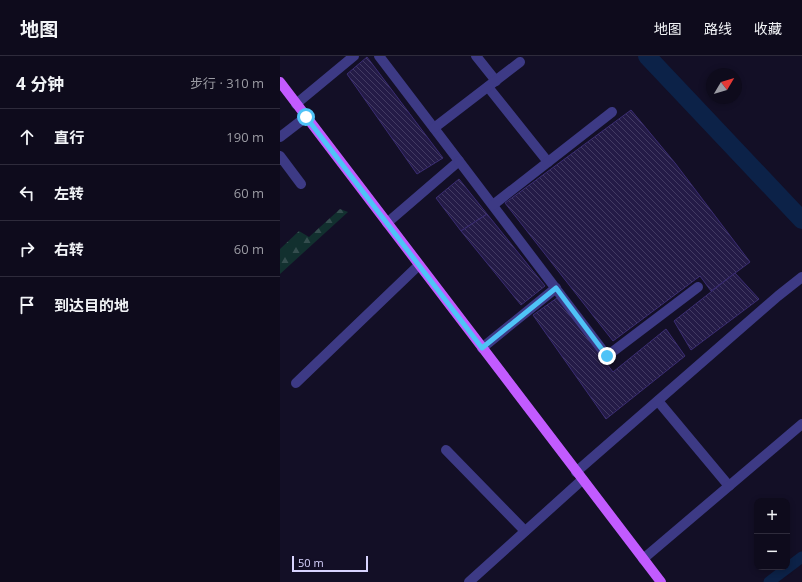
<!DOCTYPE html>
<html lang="zh">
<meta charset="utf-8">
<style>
body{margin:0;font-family:"Open Sans","Noto Sans SC",sans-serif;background:#171425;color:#f1f3f6}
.controls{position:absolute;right:12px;bottom:12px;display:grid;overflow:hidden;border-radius:8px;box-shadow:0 2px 6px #0003}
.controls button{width:36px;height:36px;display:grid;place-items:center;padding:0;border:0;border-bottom:1px solid #2e2b3b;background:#0e0b1c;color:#f1f3f6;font:20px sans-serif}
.compass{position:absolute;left:426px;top:12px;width:36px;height:36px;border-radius:50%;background:#0e0b1c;box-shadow:0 2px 6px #0003;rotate:52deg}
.scale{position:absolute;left:12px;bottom:10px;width:76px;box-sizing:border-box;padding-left:4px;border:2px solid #d9d4ff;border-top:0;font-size:11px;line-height:14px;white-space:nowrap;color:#d9d4ff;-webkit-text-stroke:3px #130f26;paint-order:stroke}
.stop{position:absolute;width:12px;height:12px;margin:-9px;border:3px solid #4fc3f7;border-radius:50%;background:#fff}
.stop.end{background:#4fc3f7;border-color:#fff;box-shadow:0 1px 4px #0008}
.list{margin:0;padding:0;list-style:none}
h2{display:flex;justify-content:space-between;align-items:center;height:52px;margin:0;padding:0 16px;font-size:17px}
h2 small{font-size:13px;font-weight:400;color:#9b9ba3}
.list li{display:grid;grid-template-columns:26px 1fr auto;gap:12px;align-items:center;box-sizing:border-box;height:56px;padding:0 16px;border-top:1px solid #2e2b3b}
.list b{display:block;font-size:15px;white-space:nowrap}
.list em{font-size:13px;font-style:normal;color:#9b9ba3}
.icon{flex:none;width:22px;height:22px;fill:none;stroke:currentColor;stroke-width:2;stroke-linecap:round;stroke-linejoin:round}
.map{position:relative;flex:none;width:522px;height:526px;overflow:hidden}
header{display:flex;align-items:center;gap:24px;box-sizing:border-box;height:56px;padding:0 20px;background:#0e0b1c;border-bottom:1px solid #2e2b3b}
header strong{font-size:19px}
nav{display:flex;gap:22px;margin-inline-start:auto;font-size:14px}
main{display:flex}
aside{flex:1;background:#0e0b1c}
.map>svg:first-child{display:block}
.forest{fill:url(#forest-firs)}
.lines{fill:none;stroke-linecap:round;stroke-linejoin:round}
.canal{stroke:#0c2248;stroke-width:11}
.river{stroke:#0c2248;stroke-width:18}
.building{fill:url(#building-back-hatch);stroke:#3b2d73}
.minor{stroke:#3d3a85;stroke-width:10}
.major{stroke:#c25bff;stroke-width:10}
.route{stroke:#4fc3f7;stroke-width:5}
</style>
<header>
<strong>地图</strong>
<nav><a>地图</a><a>路线</a><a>收藏</a></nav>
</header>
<main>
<aside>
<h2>4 分钟<small>步行 · 310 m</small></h2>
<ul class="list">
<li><svg class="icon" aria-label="ahead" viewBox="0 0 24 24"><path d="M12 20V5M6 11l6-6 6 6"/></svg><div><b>直行</b></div><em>190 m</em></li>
<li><svg class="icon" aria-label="left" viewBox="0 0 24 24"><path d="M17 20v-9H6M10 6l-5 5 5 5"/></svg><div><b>左转</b></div><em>60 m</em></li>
<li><svg class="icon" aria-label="right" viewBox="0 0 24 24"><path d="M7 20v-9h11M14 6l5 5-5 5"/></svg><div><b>右转</b></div><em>60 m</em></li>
<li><svg class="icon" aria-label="arrive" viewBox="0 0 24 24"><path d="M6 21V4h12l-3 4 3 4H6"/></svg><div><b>到达目的地</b></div></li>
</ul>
</aside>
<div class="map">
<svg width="522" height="526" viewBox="0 0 522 526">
<defs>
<pattern id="forest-firs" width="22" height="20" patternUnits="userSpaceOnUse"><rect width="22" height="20" fill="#12302f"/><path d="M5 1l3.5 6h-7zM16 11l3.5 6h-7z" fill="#344d4e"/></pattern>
<pattern id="building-back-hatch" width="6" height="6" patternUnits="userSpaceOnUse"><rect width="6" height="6" fill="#241b47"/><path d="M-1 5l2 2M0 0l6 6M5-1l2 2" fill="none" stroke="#433b63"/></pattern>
</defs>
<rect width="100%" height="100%" fill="#130f26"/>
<path class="forest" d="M60,153L68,156L0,218V193L19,175L29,181Z"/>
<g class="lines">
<path class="canal" d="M489,526L522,501"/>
<path class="river" d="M367,0L522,164"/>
</g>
<g class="building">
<path d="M87,1L163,102L137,118L67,18Z"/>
<path d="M351,54L395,107L470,206L431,235L420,220L333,285L225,147Z"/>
<path d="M179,123L207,158L181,175L156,142Z"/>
<path d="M207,158L265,230L241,249L181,175Z"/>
<path d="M455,217L479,243L411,294L394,265Z"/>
<path d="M277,242L333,316L386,273L405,300L326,363L253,259Z"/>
</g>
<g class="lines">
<g class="minor">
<path d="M99,0L179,105L107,167"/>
<path d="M196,0L216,25"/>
<path d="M208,31L268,106"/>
<path d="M16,48L74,0"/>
<path d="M154,72L240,6"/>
<path d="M0,81L26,61"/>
<path d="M0,100L21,128"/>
<path d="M179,105L327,300L418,231"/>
<path d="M213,149L332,56"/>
<path d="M202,292L276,232"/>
<path d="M16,327L139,209"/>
<path d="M378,345L449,430"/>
<path d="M166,394L245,475"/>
<path d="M296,416L498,240L522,221"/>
<path d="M363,503L522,368"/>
<path d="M189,526L302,424"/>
</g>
<path class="major" d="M0,26L381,526"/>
</g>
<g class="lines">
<path class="route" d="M26,61L202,292L276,232L327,300"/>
</g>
</svg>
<div class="controls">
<button>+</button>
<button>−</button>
</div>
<svg class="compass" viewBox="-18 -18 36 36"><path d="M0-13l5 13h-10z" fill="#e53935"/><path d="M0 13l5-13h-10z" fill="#9b9ba3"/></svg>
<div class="scale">50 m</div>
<div class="stop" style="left:26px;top:61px"></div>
<div class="stop end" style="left:327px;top:300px"></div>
</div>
</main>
